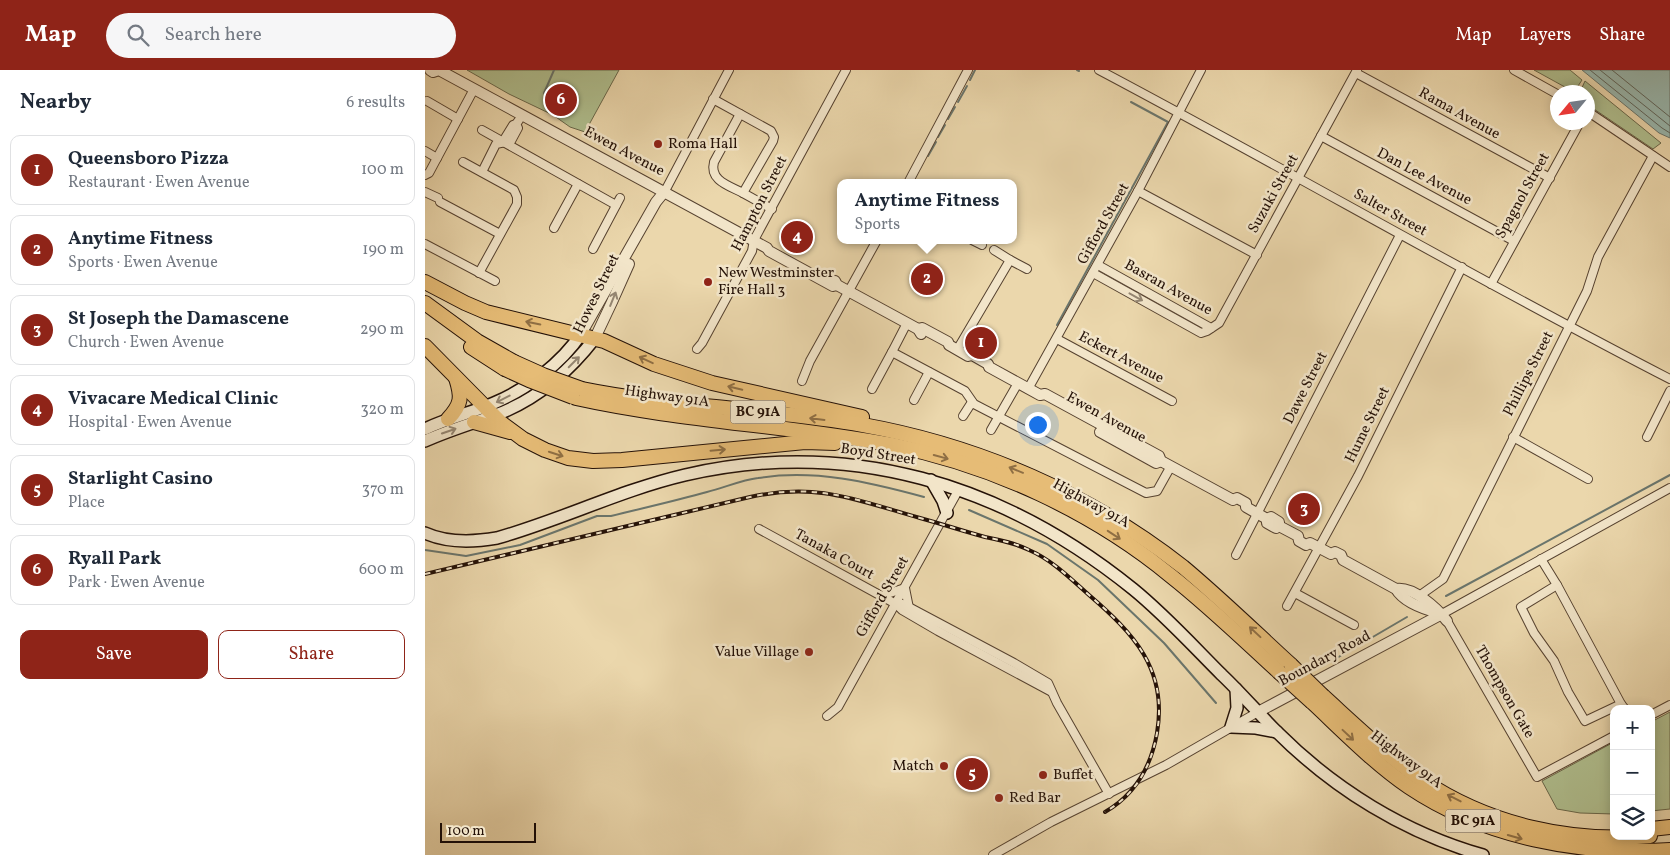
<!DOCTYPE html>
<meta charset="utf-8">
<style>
body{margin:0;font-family:Vollkorn,serif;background:#f6f6f7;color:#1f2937}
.controls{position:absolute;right:15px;bottom:15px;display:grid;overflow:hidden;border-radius:10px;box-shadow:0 2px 12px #0003}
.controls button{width:45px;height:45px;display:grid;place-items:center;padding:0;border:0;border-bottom:1px solid #e0e1e3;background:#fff;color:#1f2937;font:25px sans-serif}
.compass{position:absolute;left:1125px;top:15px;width:45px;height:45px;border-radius:50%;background:#fff;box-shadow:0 2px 12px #0003;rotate:241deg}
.scale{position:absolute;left:15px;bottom:12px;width:96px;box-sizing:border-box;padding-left:5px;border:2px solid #241107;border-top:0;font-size:14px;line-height:18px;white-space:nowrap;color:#241107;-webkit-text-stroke:4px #f2e5c9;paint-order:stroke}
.you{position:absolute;left:612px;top:354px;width:18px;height:18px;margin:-12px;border:4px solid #fff;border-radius:50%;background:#1a73e8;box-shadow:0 0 0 8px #1a73e833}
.badge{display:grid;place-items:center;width:32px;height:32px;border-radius:50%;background:#8f2418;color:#fff;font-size:16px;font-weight:700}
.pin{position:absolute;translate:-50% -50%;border:2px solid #fff;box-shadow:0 1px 5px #0006}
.popup{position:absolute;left:412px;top:109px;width:180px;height:65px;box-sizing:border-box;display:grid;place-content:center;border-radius:10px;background:#fff;filter:drop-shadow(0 1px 4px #0005);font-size:16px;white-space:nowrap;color:#747a83}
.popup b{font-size:19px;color:#1f2937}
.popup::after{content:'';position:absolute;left:50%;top:100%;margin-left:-10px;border:10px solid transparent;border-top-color:#fff}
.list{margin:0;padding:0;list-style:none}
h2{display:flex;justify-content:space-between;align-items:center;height:65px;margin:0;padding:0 20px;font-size:21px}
h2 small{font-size:16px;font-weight:400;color:#747a83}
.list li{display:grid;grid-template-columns:32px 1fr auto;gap:15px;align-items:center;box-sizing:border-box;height:70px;margin:0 10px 10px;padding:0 10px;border:1px solid #e0e1e3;border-radius:10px}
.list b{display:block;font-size:19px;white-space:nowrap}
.list p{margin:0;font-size:16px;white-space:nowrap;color:#747a83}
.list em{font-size:16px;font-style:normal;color:#747a83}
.actions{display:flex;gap:10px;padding:15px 20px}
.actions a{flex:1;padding:11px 0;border:1px solid #8f2418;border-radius:10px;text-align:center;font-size:18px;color:#8f2418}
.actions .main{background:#8f2418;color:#fff}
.icon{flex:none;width:28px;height:28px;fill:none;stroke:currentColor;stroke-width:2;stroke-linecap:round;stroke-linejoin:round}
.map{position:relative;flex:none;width:1245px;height:785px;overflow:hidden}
header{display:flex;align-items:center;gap:30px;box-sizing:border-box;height:70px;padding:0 25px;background:#8f2418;color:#fff}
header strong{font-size:24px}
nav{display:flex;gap:28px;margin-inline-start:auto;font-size:18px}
.search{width:350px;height:45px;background:#f6f6f7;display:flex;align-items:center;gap:12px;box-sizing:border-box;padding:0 18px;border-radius:28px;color:#747a83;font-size:19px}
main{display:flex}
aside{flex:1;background:#fff}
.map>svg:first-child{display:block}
.green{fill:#b0bf8f;stroke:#6a684b}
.water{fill:#99b8af;stroke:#6a756c}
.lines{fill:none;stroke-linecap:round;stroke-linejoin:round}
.shore{stroke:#5e645b;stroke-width:1}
.stream{stroke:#6a756c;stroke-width:2}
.minor-casing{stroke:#564230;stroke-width:10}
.tertiary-casing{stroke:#564230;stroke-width:12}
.secondary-casing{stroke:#241107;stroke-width:14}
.motorway-casing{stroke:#241107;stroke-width:16}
.minor{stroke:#f2e5c9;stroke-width:8}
.tertiary{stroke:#f2e5c9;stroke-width:10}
.secondary{stroke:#f2e5c9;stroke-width:11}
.motorway{stroke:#e6bc76;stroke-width:14}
.rail-casing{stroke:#241107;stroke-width:4}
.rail{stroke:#f2e5c9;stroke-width:2;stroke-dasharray:5.5;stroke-linecap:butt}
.motorway-bridge-casing{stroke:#241107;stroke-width:16;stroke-linecap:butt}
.motorway-bridge{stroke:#e6bc76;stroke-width:14}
.oneway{stroke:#958672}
.oneway2{stroke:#8f6f44}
.poi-dot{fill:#8f2418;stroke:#f2e5c9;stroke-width:2}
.labels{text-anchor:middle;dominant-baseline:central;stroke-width:5;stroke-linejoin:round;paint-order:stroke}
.shield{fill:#f2e5c9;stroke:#625141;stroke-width:1}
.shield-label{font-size:14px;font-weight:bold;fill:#241107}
.street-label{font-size:15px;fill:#241107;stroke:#f2e5c9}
.poi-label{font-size:15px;fill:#241107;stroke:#f2e5c9;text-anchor:start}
</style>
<header>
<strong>Map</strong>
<div class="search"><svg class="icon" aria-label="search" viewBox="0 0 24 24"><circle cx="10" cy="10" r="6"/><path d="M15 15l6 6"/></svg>Search here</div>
<nav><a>Map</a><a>Layers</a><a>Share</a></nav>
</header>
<main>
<aside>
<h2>Nearby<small>6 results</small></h2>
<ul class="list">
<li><span class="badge">1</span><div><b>Queensboro Pizza</b><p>Restaurant · Ewen Avenue</p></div><em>100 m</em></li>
<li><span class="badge">2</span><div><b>Anytime Fitness</b><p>Sports · Ewen Avenue</p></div><em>190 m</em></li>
<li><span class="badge">3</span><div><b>St Joseph the Damascene</b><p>Church · Ewen Avenue</p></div><em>290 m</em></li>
<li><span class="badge">4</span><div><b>Vivacare Medical Clinic</b><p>Hospital · Ewen Avenue</p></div><em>320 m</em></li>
<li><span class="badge">5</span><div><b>Starlight Casino</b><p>Place</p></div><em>370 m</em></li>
<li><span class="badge">6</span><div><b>Ryall Park</b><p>Park · Ewen Avenue</p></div><em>600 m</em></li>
</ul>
<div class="actions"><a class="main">Save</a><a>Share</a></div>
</aside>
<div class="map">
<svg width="1245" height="785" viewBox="0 0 1245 785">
<rect width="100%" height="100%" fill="#ebd7ac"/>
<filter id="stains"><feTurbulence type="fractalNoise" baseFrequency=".004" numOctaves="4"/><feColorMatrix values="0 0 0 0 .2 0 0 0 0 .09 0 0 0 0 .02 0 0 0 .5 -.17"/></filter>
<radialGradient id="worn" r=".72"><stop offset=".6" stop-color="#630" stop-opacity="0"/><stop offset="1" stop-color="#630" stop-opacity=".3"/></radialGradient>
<g class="green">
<path d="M42,0H194L160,62L145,57L128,45L84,24Z"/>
<path d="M1109,0H1145L1157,10L1149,22Z"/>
<path d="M1160,11L1236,73L1228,79L1163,35L1162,22H1155Z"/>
<path d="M1245,642V739L1226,741V652Z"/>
<path d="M1189,672V744L1155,743L1132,739L1117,711Z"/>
</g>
<path class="water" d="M1157,0H1245V68L1234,63Z"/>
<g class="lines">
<g class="shore">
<path d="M1165,0L1237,58L1245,63"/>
<path d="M1175,0L1245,56"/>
<path d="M1187,0L1245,47"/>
</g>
<g class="stream">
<path d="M652,0L654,1"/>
<path d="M545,10L550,0"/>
<path d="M119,23L129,0"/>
<path d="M533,32L542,16"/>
<path d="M523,49L530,37"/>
<path d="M513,67L520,55"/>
<path d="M503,86L511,72"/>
<path d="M632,255L743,52L706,32"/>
<path d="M544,440L622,474L673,510L739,573L791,633"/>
<path d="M0,480L41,486L95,475L172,446H186C218,438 250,431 282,422C299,418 316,410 333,408C390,399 444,412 499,427"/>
<path d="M1021,526L1245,405"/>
<path d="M905,592L982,547"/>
</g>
<defs>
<g id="minor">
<path d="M674,0C865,101 1052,210 1245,309"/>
<path d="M1089,0L1132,24"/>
<path d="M931,3L1125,108"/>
<path d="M288,29L346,61L349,67L348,71L318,123L347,139"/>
<path d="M2,31L33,49"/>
<path d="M1162,41L1245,97"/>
<path d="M315,44L289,92C284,111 305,116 318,123"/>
<path d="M57,60L191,135"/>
<path d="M896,66L1089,171"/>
<path d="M82,72L80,68L88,55L91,54L94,50"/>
<path d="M0,81L12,88"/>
<path d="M38,92L89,120L92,127V134L54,203"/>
<path d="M57,102L71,74L86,71L93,58L91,54"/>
<path d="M0,105L4,103L49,19"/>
<path d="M483,113L543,0"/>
<path d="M240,121L304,0"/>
<path d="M713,121L832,185"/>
<path d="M0,122L13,128"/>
<path d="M15,132L75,164"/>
<path d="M129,158L153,114"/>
<path d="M547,170L557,175"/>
<path d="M0,174L70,211"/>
<path d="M168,179L195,128"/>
<path d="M585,190L602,199"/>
<path d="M673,195L786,258"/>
<path d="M668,203L776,263L782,261L794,253L932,0"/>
<path d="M1066,214L1155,52"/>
<path d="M482,253L467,282L540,321L549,334L721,423L732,421L746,396"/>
<path d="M632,269L747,331"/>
<path d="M272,279L277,273L327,181L329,170L421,0"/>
<path d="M532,280L585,190L569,180"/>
<path d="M377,311L385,291L452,170"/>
<path d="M447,319L467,282"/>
<path d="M603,319L713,121L776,0"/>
<path d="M489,330L504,302"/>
<path d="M538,346L547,332"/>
<path d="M566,360L593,313"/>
<path d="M1088,367L1163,409"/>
<path d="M1222,367L1245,321"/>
<path d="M334,459L471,534L477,540L513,561L625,621"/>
<path d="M811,485L975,165"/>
<path d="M1116,489L1132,515L1096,537L1109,563L1129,591L1143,622L1160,651L1196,634L1200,639"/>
<path d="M1132,515L1196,634"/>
<path d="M870,523L929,555"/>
<path d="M456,526L480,518L484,538"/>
<path d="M994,526L1018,509L1162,221L1173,187L1228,86"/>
<path d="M471,534H478L589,593L623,613L632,633L684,724"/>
<path d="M862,536L933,406L1037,197"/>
<path d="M1017,544L1245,418"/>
<path d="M1022,551L1112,707L1189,666"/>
<path d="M1226,645L1245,635"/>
<path d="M402,646L413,637L534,419"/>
<path d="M568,785L626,752L741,695L833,642"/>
</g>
<g id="tertiary">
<path d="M5,0L8,2L14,0L342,178L344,181L408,216L412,215"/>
<path d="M410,211L412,215L493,259L496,264"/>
<path d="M493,259L497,258L523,272L524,275L543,286L547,285L549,286L563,294L564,297L615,325L620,324L734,386L736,391L808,430L812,428L821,433V437L842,449V453L851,458L854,456"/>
<path d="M156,264L231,132L240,121"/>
<path d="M170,268L187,232L204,194"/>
<path d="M675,362L731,393L736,391"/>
<path d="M842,449L846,447L854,452V456L873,466L874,471L881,475L885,473L906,484L910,482L916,485L918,490L971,519C979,533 1001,540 1017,544"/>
<path d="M971,519C988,516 1012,538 1022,551"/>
<path d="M833,642L1017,544"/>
</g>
<g id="secondary">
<path d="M0,359C23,348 46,343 69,333C102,319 136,294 156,264"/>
<path d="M0,371C22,361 45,354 68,346C110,331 143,303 170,268"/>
<path d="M506,410L518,431L522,443"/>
<path d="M0,463C22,473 49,472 72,468C136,450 196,420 260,405C424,367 578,414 708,519C740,545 768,576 797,605C816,623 833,643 852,662C909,719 980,763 1058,785"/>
<path d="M811,619L812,638L806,657L831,658L852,662"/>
</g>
<g id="motorway">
<path d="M0,212L40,233L61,242L179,271L229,294L287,313L437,347"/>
<path d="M0,233L52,271L89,292"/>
<path d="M0,276L75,352L98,369L120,380L143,388L168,391L197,390L380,372L410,373"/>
<path d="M46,277L80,299"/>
<path d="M157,319C250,338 345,338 438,355C554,376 665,424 758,497C795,528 830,562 866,595"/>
<path d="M151,328C255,351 362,355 467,375C567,395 667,441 746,506C784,536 818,569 854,602"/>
<path d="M23,349C37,334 37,327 31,308"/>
<path d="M49,352L85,362"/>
<path d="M898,626C930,655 961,685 997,710C1064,755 1145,773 1225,766"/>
<path d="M887,632C918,661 949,693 984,717C1060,768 1155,785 1245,780"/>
<path d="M1226,759L1245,757"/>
</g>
</defs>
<use href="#minor" class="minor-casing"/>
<use href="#tertiary" class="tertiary-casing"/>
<use href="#secondary" class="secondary-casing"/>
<use href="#motorway" class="motorway-casing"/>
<use href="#minor" class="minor"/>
<use href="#tertiary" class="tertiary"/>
<use href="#secondary" class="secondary"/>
<use href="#motorway" class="motorway"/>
<defs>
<path id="rail" d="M0,504L325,427C393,412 431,430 495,448C517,454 538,461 560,467C575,470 590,473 604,480C627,490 645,508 664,525C708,563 743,599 732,663C726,697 711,724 680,742"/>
</defs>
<use href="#rail" class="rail-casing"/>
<use href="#rail" class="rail"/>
<defs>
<g id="motorway-bridge">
<path d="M89,292L118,305L157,319"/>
<path d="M80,299L104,310L148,327"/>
<path d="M866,595L898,626"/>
<path d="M854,602L887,632"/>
</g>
</defs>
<use href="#motorway-bridge" class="motorway-bridge-casing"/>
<use href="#motorway-bridge" class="motorway-bridge"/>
</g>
<defs><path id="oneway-shaft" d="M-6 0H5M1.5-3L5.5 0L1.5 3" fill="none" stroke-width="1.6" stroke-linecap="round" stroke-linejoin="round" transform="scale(1.25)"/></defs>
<g class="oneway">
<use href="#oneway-shaft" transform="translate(711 227) rotate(29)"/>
<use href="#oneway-shaft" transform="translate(188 229) rotate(-68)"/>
<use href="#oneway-shaft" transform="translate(149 292) rotate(-45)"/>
<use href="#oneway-shaft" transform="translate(78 329) rotate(153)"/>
<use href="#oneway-shaft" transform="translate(24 361) rotate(-19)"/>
</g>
<g class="oneway2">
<use href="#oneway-shaft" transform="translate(108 253) rotate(-168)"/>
<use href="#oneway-shaft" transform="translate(221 290) rotate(-155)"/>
<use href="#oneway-shaft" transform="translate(310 318) rotate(-167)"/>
<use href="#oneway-shaft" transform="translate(392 349) rotate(-173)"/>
<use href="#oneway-shaft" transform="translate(293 380) rotate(-5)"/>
<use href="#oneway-shaft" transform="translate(131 384) rotate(18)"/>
<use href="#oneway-shaft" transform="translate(516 387) rotate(15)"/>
<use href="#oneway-shaft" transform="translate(591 400) rotate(-158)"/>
<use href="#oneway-shaft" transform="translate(689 465) rotate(33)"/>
<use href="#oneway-shaft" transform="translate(830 562) rotate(-137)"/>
<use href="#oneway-shaft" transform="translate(923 665) rotate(43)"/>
<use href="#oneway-shaft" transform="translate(1029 728) rotate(-153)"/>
<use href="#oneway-shaft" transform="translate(1090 767) rotate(16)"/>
</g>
<g class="poi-dot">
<circle cx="233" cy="74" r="5"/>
<circle cx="283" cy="212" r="5"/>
<circle cx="384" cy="582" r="5"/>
<circle cx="519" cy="696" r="5"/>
<circle cx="618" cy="705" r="5"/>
<circle cx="574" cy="728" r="5"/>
</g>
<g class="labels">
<g class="shield">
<rect x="305.5" y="330.5" width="55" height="23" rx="4"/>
<rect x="1020.5" y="739.5" width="55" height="23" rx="4"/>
</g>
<g class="shield-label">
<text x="333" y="342">BC 91A</text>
<text x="1048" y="751">BC 91A</text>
</g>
<g class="street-label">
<text transform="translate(1034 44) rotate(29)">Rama Avenue</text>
<text transform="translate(199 82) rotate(28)">Ewen Avenue</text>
<text transform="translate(999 107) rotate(28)">Dan Lee Avenue</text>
<text transform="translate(849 124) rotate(-61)">Suzuki Street</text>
<text transform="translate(1098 126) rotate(-61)">Spagnol Street</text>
<text transform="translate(335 134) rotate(-63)">Hampton Street</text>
<text transform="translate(965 143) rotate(29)">Salter Street</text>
<text transform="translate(679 154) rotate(-61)">Gifford Street</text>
<text transform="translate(743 218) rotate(29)">Basran Avenue</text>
<text transform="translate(172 224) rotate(-64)">Howes Street</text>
<text transform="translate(696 288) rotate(28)">Eckert Avenue</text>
<text transform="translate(1104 304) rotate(-63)">Phillips Street</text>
<text transform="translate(881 318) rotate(-63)">Dawe Street</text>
<text transform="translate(242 327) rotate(8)">Highway 91A</text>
<text transform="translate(681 348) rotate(29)">Ewen Avenue</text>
<text transform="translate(943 355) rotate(-64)">Hume Street</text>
<text transform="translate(453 385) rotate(9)">Boyd Street</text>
<text transform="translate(666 434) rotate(29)">Highway 91A</text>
<text transform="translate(409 485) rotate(29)">Tanaka Court</text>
<text transform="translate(458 527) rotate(-60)">Gifford Street</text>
<text transform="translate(900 589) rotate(-28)">Boundary Road</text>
<text transform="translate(1079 622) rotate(60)">Thompson Gate</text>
<text transform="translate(981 690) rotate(37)">Highway 91A</text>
</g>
<g class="poi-label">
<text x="243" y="74">Roma Hall</text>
<text x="293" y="203">New Westminster<tspan x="293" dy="17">Fire Hall 3</tspan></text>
<text x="374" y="582" text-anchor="end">Value Village</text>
<text x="509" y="696" text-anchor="end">Match</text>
<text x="628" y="705">Buffet</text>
<text x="584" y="728">Red Bar</text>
</g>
</g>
<rect width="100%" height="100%" filter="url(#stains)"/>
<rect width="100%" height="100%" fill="url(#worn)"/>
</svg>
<div class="controls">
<button>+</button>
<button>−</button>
<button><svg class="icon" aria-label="layers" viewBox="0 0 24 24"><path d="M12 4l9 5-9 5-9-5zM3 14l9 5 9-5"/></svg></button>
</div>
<svg class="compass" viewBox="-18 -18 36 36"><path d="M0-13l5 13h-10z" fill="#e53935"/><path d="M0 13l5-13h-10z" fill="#747a83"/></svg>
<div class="scale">100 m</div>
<div class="you"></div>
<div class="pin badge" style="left:556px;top:273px">1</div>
<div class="pin badge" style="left:502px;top:209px">2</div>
<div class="popup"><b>Anytime Fitness</b>Sports</div>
<div class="pin badge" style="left:879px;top:439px">3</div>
<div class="pin badge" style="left:372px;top:167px">4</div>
<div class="pin badge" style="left:547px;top:704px">5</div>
<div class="pin badge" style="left:136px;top:30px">6</div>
</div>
</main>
